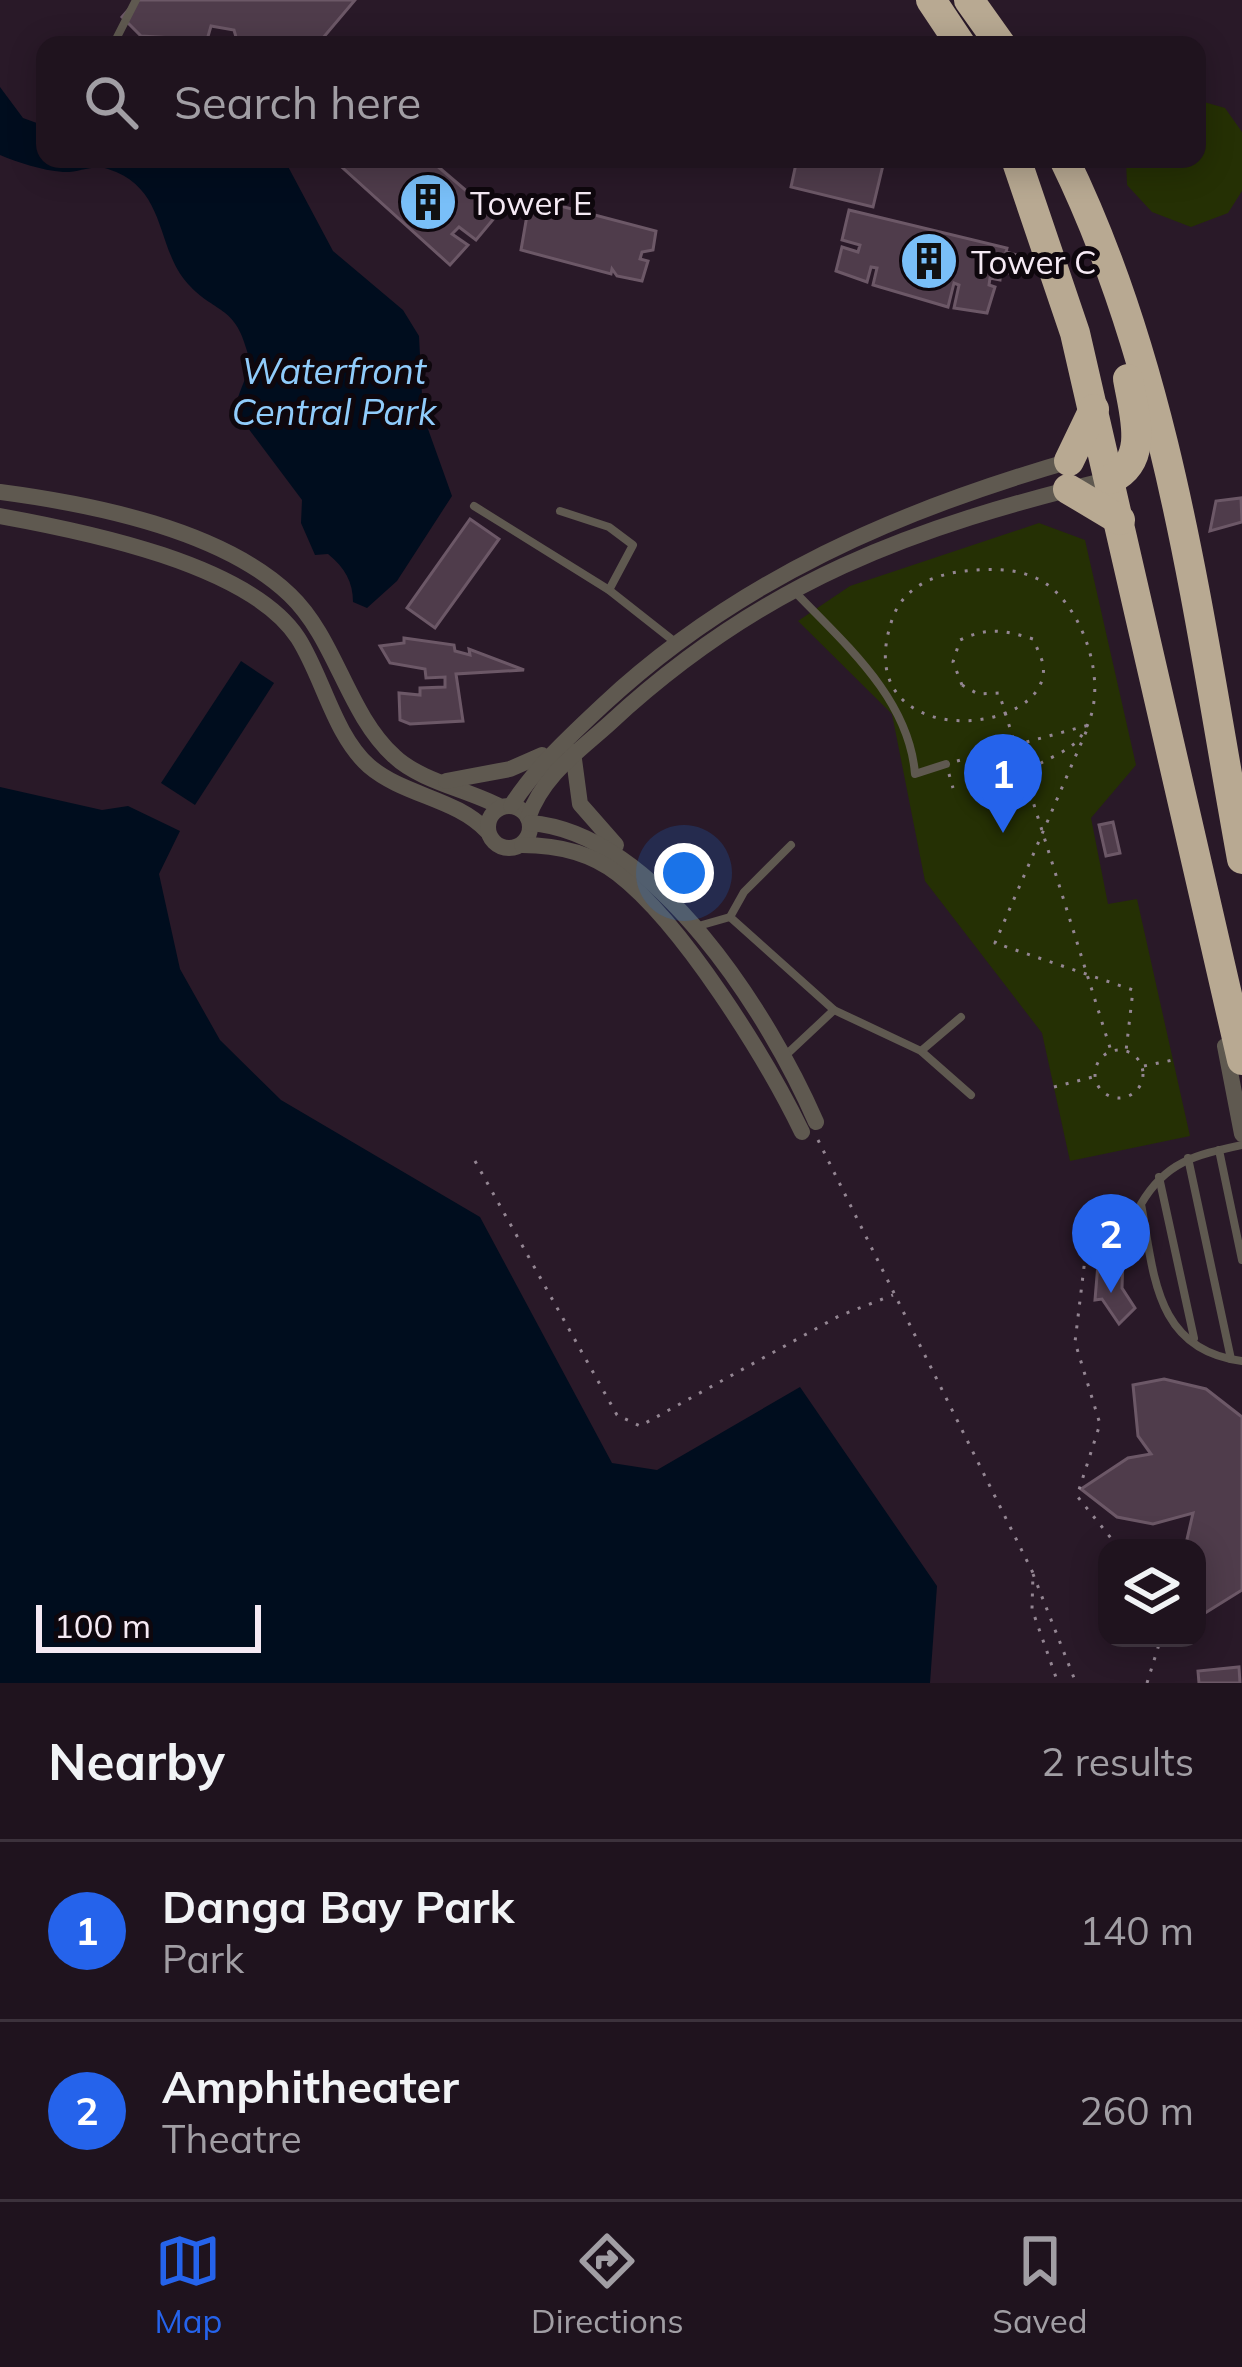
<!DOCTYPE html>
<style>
body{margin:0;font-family:Mulish,sans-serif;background:#271c27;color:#f1f3f6}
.controls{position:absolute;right:36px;bottom:36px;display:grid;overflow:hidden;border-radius:24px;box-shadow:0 6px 30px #0003}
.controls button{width:108px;height:108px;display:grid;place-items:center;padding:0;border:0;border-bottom:3px solid #3c323c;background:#1f131e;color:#f1f3f6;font:60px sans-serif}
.scale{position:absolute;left:36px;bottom:30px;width:225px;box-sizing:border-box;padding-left:12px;border:6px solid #f5eaf4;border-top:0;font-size:33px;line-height:42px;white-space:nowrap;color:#f5eaf4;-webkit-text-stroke:9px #0e070d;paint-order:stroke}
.you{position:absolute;left:684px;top:873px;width:42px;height:42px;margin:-30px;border:9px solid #fff;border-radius:50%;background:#1a73e8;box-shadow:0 0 0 18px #1a73e833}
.badge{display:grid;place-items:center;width:78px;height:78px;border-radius:50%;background:#2563eb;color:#fff;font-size:39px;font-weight:700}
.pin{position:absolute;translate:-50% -99px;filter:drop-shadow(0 3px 6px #0008)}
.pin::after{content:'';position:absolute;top:63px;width:42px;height:36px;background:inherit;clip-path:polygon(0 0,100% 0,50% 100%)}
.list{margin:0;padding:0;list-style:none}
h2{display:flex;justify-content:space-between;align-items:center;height:156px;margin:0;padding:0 48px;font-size:51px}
h2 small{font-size:39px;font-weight:400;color:#a19ea4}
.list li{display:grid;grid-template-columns:78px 1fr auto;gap:36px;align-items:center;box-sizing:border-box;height:180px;padding:0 48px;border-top:3px solid #3c323c}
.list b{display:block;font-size:45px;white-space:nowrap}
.list p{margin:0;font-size:39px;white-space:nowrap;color:#a19ea4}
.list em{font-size:39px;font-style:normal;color:#a19ea4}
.icon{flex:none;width:66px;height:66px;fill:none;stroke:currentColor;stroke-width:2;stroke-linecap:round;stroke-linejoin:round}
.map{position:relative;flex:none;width:1242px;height:1683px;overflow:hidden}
.search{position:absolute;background:#1f131e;box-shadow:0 6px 30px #0003;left:36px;right:36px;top:36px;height:132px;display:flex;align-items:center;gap:30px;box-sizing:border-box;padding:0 42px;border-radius:24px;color:#a19ea4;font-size:45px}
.sheet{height:516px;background:#1f131e}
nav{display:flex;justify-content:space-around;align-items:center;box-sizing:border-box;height:168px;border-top:3px solid #3c323c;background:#1f131e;font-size:33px;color:#a19ea4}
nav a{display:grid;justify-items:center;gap:6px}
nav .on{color:#2563eb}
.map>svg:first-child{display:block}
.green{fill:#253004}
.water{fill:#000d1e}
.building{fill:#4f3c4b;stroke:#6c5867;stroke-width:3}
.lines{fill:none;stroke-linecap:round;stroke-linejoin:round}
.path{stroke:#948693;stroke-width:3;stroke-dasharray:3 9;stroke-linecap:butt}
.lane{stroke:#5f5950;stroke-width:8}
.street{stroke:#5f5950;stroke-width:16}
.highway{stroke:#b8a992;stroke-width:30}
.path-bridge{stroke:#948693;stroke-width:3;stroke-dasharray:3 9;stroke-linecap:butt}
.labels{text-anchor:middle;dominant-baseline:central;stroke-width:10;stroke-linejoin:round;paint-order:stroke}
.poi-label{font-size:33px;fill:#f5eaf4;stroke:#0e070d;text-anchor:start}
.water-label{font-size:36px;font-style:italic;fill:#90ccfb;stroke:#0e070d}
</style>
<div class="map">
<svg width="1242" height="1683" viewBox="0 0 1242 1683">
<rect width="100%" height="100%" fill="#291928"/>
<g class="green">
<path d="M1197,100L1225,108L1242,132V191L1228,213L1191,227L1152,212L1127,185L1126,159H1197Z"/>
<path d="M1039,523L1085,540L1136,765L1091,818L1108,904L1137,899L1190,1136L1070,1161L1042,1033L925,881L892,714L798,621L850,586Z"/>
</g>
<g class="water">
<path d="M0,87L23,118L45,126V159H284L333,251L403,310L419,336L423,415L452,496L397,581L367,608L353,602C353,582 345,568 328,554L315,555L301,523L302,500L236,412C235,390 254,375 247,351C235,305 214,313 188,284C155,248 168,188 108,169C93,164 78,173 63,172C41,170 19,163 0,155Z"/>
<path d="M241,661L274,683L195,805L161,783Z"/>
<path d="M0,787L102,810L128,806L180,831L159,874L180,969L220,1040L281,1100L480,1217L612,1463L657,1470L800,1387L937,1586L930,1683H0Z"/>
</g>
<g class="building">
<path d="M137,0H355L317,45L238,44L234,30L211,26L207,40L141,36L122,17Z"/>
<path d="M429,159L496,216L476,240L459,227L452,234L468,245L450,265L334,160Z"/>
<path d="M797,159L883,165L873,207L791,187Z"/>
<path d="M530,198L656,231L653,250L642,252L640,259L648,261L642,281L617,276L612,269L611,274L521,250Z"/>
<path d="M849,210L1007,248L1006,252L1020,256L1017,275L1001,271L1000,280L990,278L989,285L995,287L987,313L954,308L959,285L954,283L948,307L873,285L877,268L871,267L867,282L836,271L842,247L858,252L860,245L842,240Z"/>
<path d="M1241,498L1242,522L1210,531L1216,501Z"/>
<path d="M470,519L499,539L435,628L407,608Z"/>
<path d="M404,638L454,645L455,651L470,655L469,649L524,670L456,674L463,721L410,724L400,720L399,693L420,695V688L445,687V677L426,678L425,669L390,663L380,646L404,643Z"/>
<path d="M1113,822L1120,853L1106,856L1099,825Z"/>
<path d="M1099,1252L1123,1253L1122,1288L1135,1308L1119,1324L1102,1299L1095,1300Z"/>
<path d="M1164,1379L1206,1389L1242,1417V1590L1205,1613L1197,1603V1548H1185L1193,1513L1153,1524L1117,1517L1081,1489L1128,1458L1151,1454L1138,1436L1133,1385Z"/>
<path d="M1239,1667L1240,1683H1199L1198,1671Z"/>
</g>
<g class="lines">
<g class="path">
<path d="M962,685L978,694L999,693L1111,1051"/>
<path d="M957,761L1089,725L995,943L1133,990L1126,1051"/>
<path d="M1026,768L1039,764"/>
<path d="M949,774L953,788"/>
<circle cx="1119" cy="1074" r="24"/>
<path d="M1144,1066L1173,1060"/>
<path d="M1054,1087L1093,1077"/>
<path d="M818,1140L1033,1573L1032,1609L1058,1683"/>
<path d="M475,1161L617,1415L640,1426L839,1316L893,1295"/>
<path d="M1087,1242L1075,1342L1100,1424L1077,1496L1119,1548"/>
<path d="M1033,1574L1076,1683"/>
<path d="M1147,1683L1161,1638"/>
</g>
<g class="lane">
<path d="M113,45L136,0"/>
<path d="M474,506L609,590L675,642"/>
<path d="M560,511L609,527L633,545L609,590"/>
<path d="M796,593C846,645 909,699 915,774L946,764"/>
<path d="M730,917L834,1010L787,1054"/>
<path d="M695,927L730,917L744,892L791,845"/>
<path d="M834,1010L921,1051L971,1095"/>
<path d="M921,1051L961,1017"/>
<path d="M1242,1145C1196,1155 1166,1161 1141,1204C1154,1272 1154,1350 1242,1361"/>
<path d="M1219,1150L1242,1260"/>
<path d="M1188,1158L1231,1359"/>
<path d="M1159,1177L1194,1338"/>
</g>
<g class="street">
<path d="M0,492C91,504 221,529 290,595C336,639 347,713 394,756C420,781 469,790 501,807"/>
<path d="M0,516C83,531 250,564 298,638C323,677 334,735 369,766C404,796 456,798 487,831"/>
<path d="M573,752L580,804L616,845"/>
<path d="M446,781L510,769L542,755"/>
<circle cx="509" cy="827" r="21"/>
<path d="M511,806C536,767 569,737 603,705C738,579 901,509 1077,459"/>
<path d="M528,818C543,775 578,752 610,723C763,581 912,527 1111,479"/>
<path d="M530,823C655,832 770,1016 816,1122"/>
<path d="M522,845C557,845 590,852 618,874C683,924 766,1058 802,1132"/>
<path d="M1225,1046L1242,1134"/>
</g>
<g class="highway">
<path d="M931,0L961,45"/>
<path d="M969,0L1001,45"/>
<path d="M1016,159L1075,333L1242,1060"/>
<path d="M1064,159C1170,376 1199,624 1242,859"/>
<path d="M1069,461L1094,409"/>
<path d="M1111,479C1150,460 1134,414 1128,379"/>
<path d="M1068,489L1120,520"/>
</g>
<path class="path-bridge" d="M962,685L953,662L960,640C987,627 1004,630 1033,639C1036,646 1041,656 1043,664C1055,738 843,756 893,617C904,587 935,574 965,571C992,568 1022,568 1045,583C1087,611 1114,698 1078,740C1069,750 1052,757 1039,764"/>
</g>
<defs>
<symbol id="building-disc" viewBox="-11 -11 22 22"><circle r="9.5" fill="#79bff8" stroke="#0e070d"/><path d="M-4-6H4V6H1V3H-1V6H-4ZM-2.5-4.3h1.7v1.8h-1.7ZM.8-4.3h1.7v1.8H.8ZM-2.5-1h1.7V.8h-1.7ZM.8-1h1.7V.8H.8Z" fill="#111"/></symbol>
</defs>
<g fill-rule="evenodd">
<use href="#building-disc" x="395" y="169" width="66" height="66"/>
<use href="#building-disc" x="896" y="228" width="66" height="66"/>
</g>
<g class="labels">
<g class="poi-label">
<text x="470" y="202">Tower E</text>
<text x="971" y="261">Tower C</text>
</g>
<g class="water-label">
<text x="334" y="370">Waterfront<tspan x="334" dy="41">Central Park</tspan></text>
</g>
</g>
</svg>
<div class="controls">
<button><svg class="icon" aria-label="layers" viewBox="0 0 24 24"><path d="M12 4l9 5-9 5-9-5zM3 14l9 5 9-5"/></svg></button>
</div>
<div class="scale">100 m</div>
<div class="you"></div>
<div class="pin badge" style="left:1003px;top:833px">1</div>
<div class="pin badge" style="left:1111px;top:1293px">2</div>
<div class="search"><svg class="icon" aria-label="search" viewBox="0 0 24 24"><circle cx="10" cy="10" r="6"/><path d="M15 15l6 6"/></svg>Search here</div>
</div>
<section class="sheet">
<h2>Nearby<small>2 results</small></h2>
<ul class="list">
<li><span class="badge">1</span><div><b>Danga Bay Park</b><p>Park</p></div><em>140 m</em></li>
<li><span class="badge">2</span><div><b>Amphitheater</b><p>Theatre</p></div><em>260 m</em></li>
</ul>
</section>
<nav>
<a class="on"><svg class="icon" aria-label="map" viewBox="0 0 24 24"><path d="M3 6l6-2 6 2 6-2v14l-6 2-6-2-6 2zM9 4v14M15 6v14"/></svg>Map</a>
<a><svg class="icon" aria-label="directions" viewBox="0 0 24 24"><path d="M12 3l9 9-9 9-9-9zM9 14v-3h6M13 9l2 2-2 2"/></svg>Directions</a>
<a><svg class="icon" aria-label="saved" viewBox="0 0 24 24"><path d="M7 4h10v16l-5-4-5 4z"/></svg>Saved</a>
</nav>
